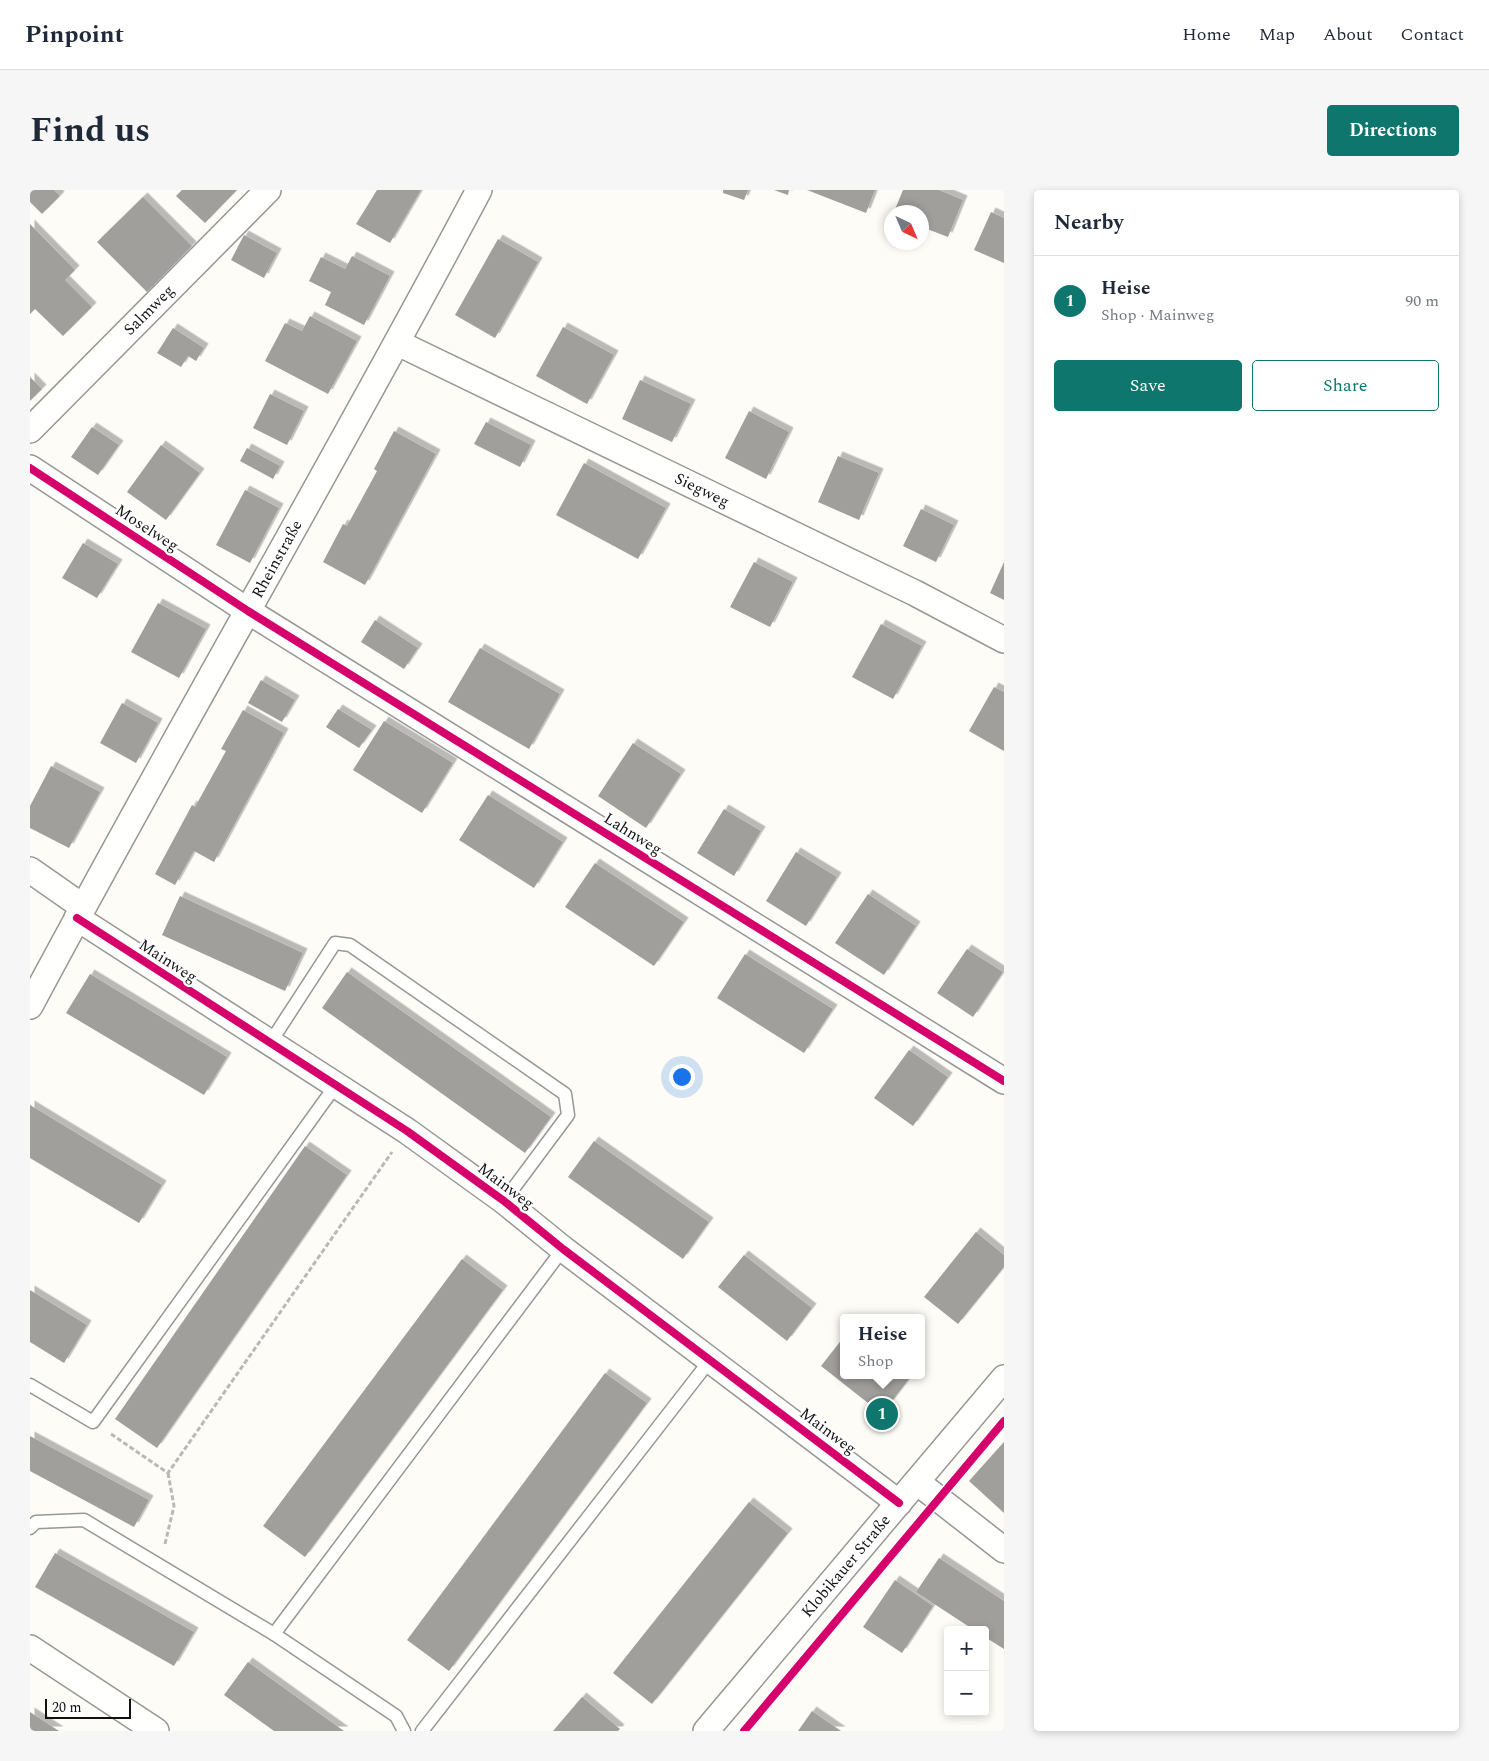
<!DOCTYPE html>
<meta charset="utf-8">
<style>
body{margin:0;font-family:Spectral,serif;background:#f6f6f7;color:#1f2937}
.controls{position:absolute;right:15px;bottom:15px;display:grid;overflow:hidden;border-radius:5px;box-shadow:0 2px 8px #0003}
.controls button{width:45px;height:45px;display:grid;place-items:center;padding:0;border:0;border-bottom:1px solid #e0e1e3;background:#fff;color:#1f2937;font:25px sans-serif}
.compass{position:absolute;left:854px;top:15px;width:45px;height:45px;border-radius:50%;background:#fff;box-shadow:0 2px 8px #0003;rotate:136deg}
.scale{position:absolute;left:15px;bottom:12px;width:86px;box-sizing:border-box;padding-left:5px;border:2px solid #111;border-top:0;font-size:14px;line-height:18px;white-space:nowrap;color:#111;-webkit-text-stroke:4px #fff;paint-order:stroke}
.you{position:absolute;left:651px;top:886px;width:18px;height:18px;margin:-12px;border:4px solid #fff;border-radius:50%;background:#1a73e8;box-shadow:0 0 0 8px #1a73e833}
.badge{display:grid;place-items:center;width:32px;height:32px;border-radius:50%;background:#0f766e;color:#fff;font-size:16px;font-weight:700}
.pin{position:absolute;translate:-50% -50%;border:2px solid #fff;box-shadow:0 1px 5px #0006}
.popup{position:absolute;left:810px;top:1124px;width:85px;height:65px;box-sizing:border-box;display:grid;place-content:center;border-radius:5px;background:#fff;filter:drop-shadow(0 1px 4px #0005);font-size:16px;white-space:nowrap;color:#747a83}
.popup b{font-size:19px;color:#1f2937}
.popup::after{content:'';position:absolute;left:50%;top:100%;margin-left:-10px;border:10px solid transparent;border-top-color:#fff}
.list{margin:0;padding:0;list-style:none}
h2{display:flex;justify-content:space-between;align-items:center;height:65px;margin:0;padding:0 20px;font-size:21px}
h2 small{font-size:16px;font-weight:400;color:#747a83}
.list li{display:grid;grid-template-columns:32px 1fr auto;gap:15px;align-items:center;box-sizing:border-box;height:90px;padding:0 20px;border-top:1px solid #e0e1e3}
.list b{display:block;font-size:19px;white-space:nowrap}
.list p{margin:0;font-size:16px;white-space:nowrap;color:#747a83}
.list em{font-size:16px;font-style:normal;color:#747a83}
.actions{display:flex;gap:10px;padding:15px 20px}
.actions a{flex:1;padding:11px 0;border:1px solid #0f766e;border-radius:5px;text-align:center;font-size:18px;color:#0f766e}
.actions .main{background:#0f766e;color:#fff}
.map{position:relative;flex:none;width:974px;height:1541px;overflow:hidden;border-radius:5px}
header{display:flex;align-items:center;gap:30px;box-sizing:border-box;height:70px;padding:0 25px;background:#fff;border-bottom:1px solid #e0e1e3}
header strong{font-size:24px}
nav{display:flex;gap:28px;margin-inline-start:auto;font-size:18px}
.intro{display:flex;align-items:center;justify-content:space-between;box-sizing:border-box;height:120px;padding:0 30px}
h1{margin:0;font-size:35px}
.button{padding:12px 22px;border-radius:5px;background:#0f766e;color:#fff;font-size:18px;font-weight:700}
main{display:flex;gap:30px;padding:0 30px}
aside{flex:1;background:#fff;border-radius:5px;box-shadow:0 2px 8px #0003}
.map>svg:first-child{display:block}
.building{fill:#a19f9c;filter:url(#shadow)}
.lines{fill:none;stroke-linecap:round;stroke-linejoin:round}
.lane-casing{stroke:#979795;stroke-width:15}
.street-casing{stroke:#979795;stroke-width:28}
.path{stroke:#b9b9b8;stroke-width:3;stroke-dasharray:5 2.5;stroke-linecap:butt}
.lane{stroke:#fffffe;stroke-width:12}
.street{stroke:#fffffe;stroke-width:25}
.cycleway-casing{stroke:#fff;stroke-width:11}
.cycleway{stroke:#d6006c;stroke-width:8}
.labels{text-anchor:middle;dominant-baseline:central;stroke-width:5;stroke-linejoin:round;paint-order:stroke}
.street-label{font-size:16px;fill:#111;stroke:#fff}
</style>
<header>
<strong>Pinpoint</strong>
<nav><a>Home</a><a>Map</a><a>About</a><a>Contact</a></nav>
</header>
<div class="intro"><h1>Find us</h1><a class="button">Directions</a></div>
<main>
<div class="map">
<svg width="974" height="1541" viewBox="0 0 974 1541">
<defs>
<filter id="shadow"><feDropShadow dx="4.5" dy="-4.5" stdDeviation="0" flood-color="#0004"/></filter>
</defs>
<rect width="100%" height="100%" fill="#fdfcf7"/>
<g class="building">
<path d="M0,0H24L30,6L12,24L0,12Z"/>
<path d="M152,0H207L175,33L146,6Z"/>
<path d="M347,0H391L360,53L326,34Z"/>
<path d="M693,0H718L714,10L693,3Z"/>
<path d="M744,0H759L758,5Z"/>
<path d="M777,0H845L836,23Z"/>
<path d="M873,0H909L933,10L918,47L892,37V22H864Z"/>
<path d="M113,7L162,56L117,102L67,52Z"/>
<path d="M961,22L974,28V73L944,60Z"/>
<path d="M0,34L45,80L35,90L62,117L33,146L5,119L0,124Z"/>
<path d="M214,45L247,63L234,88L201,70Z"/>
<path d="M468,49L508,72L465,148L425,125Z"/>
<path d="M322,66L360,86L334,135L295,115L301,102L279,91L291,67L315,79Z"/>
<path d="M280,126L327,151L298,204L235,171L255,133L272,141Z"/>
<path d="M533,137L584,165L557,214L506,186Z"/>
<path d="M143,138L174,158L166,171L158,166L151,177L127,163Z"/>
<path d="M0,187L12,199L0,211Z"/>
<path d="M610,190L661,214L642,252L592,229Z"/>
<path d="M240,204L274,221L257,255L223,238Z"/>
<path d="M719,221L759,242L736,289L695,268Z"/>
<path d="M456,232L501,255L490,277L444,254Z"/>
<path d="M62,237L89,255L68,285L41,267Z"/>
<path d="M364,241L406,264L335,395L293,372L313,334L317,336L347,281L344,279Z"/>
<path d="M131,255L170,283L136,330L97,302Z"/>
<path d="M217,258L250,276L243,289L210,271Z"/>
<path d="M808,266L849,283L829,330L788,312Z"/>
<path d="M554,273L636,318L608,369L526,325Z"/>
<path d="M215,300L249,318L220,373L186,355Z"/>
<path d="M891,319L924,335L906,372L873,356Z"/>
<path d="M53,353L88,374L67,408L32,388Z"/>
<path d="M724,372L763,392L740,437L700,417Z"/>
<path d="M974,372V410L960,403Z"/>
<path d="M128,413L176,439L149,488L101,462Z"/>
<path d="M345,430L388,458L374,479L331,452Z"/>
<path d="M851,434L892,456L863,509L822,487Z"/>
<path d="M450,458L530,504L499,559L418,512Z"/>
<path d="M231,490L265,510L252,532L218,513Z"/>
<path d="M964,497L974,502V561L939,541Z"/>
<path d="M92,513L128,533L106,573L70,553Z"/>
<path d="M308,519L342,540L329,558L296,537Z"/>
<path d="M213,520L254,543L184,672L164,661L145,695L125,684L162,615L165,617L196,561L191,559Z"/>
<path d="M354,531L423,573L392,623L323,580Z"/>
<path d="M603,553L651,584L616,638L568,606Z"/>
<path d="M21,576L70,602L39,658L0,638V616Z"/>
<path d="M458,605L533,652L504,698L429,650Z"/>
<path d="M694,619L731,641L704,686L667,663Z"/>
<path d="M766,662L807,687L776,736L736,711Z"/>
<path d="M565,673L654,732L624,776L535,717Z"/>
<path d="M838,704L886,736L854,785L805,753Z"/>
<path d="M150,706L273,763L255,801L132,745Z"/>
<path d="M937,759L973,782L943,827L907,803Z"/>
<path d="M715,764L803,819L774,863L687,808Z"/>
<path d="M317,782L521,927L495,963L292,818Z"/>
<path d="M60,784L197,867L174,905L36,823Z"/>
<path d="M879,860L918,887L883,936L844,908Z"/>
<path d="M0,915L132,995L109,1033L0,968Z"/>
<path d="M564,951L679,1032L653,1069L538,987Z"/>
<path d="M275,956L317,985L127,1258L85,1229Z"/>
<path d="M946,1042L974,1065V1077L928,1134L894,1107Z"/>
<path d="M714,1065L782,1118L757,1151L688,1097Z"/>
<path d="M432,1069L473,1100L275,1367L233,1336Z"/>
<path d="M0,1100L57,1135L34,1173L0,1152Z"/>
<path d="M813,1148V1185H882L852,1224L791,1176Z"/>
<path d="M575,1183L617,1213L419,1481L377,1450Z"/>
<path d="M0,1246L119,1310L104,1337L0,1281Z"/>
<path d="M974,1252V1323L939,1291Z"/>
<path d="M719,1312L758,1343L622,1514L583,1483Z"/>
<path d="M25,1363L164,1442L144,1476L5,1397Z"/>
<path d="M909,1368L974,1411V1459L955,1447V1440H944L886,1402Z"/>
<path d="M865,1390L903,1416L872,1463L833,1437Z"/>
<path d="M218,1472L286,1521L314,1541H244L194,1505Z"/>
<path d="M552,1507L590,1539L588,1541H523Z"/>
<path d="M782,1521L811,1541H768Z"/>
<path d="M0,1522L29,1541H0Z"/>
</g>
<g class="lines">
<defs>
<g id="lane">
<path d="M240,853L305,753L320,755L535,904L538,925L474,1011"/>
<path d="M0,1195L63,1232L306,895"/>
<path d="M0,1338L6,1332L54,1330L244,1444L366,1526L374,1541"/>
<path d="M244,1444L533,1059"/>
<path d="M392,1541L681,1169"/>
</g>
<g id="street">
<path d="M368,153L885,403L974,450"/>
<path d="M0,240L238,0"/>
<path d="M0,278L218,421L974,891"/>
<path d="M0,680L53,717"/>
<path d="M47,728L377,941L474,1011L533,1059L869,1313"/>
<path d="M0,816C146,542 304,274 449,0"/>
<path d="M887,1292L974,1360"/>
<path d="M0,1458L126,1541"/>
<path d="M676,1541L974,1188"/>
</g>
</defs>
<use href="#lane" class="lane-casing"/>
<use href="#street" class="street-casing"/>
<g class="path">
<path d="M81,1244L138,1283L362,962"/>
<path d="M135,1354L144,1316L138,1283"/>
</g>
<use href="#lane" class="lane"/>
<use href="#street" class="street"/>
<defs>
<g id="cycleway">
<path d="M0,278L218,421L974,891"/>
<path d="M47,728L377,941L474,1011L533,1059L869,1313"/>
<path d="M714,1541L974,1231"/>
</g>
</defs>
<use href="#cycleway" class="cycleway-casing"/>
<use href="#cycleway" class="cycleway"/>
</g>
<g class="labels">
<g class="street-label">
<text transform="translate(119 120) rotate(-45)">Salmweg</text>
<text transform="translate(672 300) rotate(26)">Siegweg</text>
<text transform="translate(117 338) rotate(33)">Moselweg</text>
<text transform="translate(247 369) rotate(-61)">Rheinstraße</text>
<text transform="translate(603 644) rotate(32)">Lahnweg</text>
<text transform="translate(138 771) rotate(33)">Mainweg</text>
<text transform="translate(476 996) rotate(37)">Mainweg</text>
<text transform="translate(798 1241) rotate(37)">Mainweg</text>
<text transform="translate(816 1376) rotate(-50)">Klobikauer Straße</text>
</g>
</g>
</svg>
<div class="controls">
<button>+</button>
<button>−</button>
</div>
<svg class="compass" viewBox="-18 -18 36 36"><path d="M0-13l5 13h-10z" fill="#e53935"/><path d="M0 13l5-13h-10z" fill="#747a83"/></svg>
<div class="scale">20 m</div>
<div class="you"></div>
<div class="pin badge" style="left:852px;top:1224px">1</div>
<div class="popup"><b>Heise</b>Shop</div>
</div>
<aside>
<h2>Nearby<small></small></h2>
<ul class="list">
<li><span class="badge">1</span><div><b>Heise</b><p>Shop · Mainweg</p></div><em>90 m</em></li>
</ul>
<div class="actions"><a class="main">Save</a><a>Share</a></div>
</aside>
</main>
